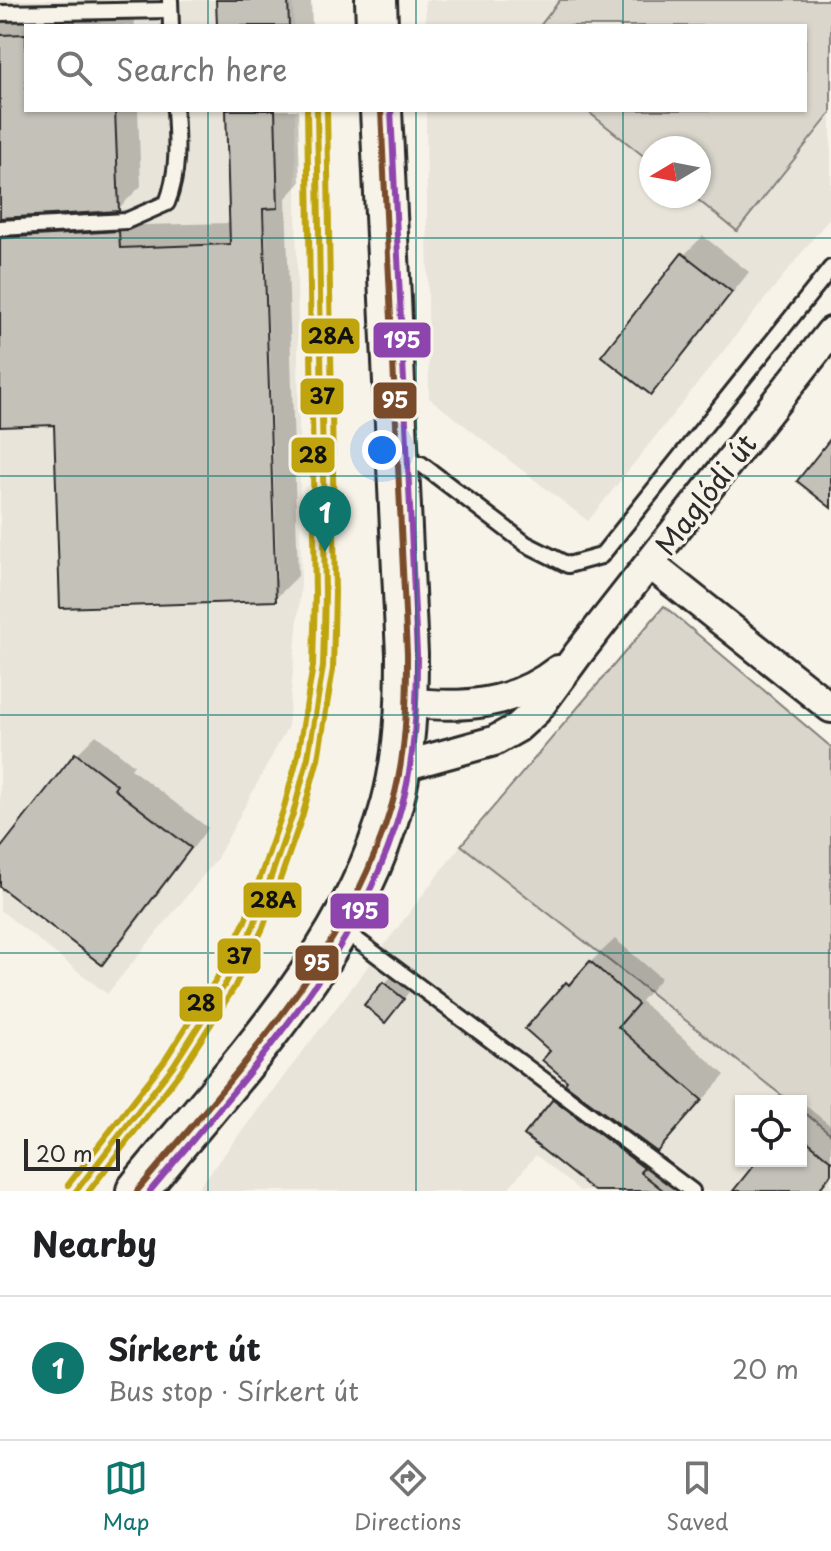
<!DOCTYPE html>
<meta charset="utf-8">
<style>
body{margin:0;font-family:"Playpen Sans",sans-serif;background:#f6f6f6;color:#202124}
.controls{position:absolute;right:24px;bottom:24px;display:grid;overflow:hidden;border-radius:0px;box-shadow:0 2px 6px #0004}
.controls button{width:72px;height:72px;display:grid;place-items:center;padding:0;border:0;border-bottom:2px solid #e0e0e0;background:#fff;color:#202124;font:40px sans-serif}
.compass{position:absolute;left:639px;top:136px;width:72px;height:72px;border-radius:50%;background:#fff;box-shadow:0 2px 6px #0004;rotate:260deg}
.scale{position:absolute;left:24px;bottom:20px;width:96px;box-sizing:border-box;padding-left:8px;border:4px solid #2b2b2b;border-top:0;font-size:22px;line-height:28px;white-space:nowrap;color:#2b2b2b;-webkit-text-stroke:6px #f7f3e8;paint-order:stroke}
.you{position:absolute;left:382px;top:450px;width:28px;height:28px;margin:-20px;border:6px solid #fff;border-radius:50%;background:#1a73e8;box-shadow:0 0 0 12px #1a73e833}
.badge{display:grid;place-items:center;width:52px;height:52px;border-radius:50%;background:#0f766e;color:#fff;font-size:26px;font-weight:700}
.pin{position:absolute;translate:-50% -66px;filter:drop-shadow(0 2px 4px #0008)}
.pin::after{content:'';position:absolute;top:42px;width:28px;height:24px;background:inherit;clip-path:polygon(0 0,100% 0,50% 100%)}
.list{margin:0;padding:0;list-style:none}
h2{display:flex;justify-content:space-between;align-items:center;height:104px;margin:0;padding:0 32px;font-size:34px}
h2 small{font-size:26px;font-weight:400;color:#757577}
.list li{display:grid;grid-template-columns:52px 1fr auto;gap:24px;align-items:center;box-sizing:border-box;height:144px;padding:0 32px;border-top:2px solid #e0e0e0}
.list b{display:block;font-size:30px;white-space:nowrap}
.list p{margin:0;font-size:26px;white-space:nowrap;color:#757577}
.list em{font-size:26px;font-style:normal;color:#757577}
.icon{flex:none;width:44px;height:44px;fill:none;stroke:currentColor;stroke-width:2;stroke-linecap:round;stroke-linejoin:round}
.map{position:relative;flex:none;width:831px;height:1191px;overflow:hidden}
.search{position:absolute;background:#fff;box-shadow:0 2px 6px #0004;left:24px;right:24px;top:24px;height:88px;display:flex;align-items:center;gap:20px;box-sizing:border-box;padding:0 28px;border-radius:0px;color:#757577;font-size:30px}
.sheet{height:248px;background:#fff}
nav{display:flex;justify-content:space-around;align-items:center;box-sizing:border-box;height:112px;border-top:2px solid #e0e0e0;background:#fff;font-size:22px;color:#757577}
nav a{display:grid;justify-items:center;gap:4px}
nav .on{color:#0f766e}
.map>svg:first-child{display:block}
.built{fill:#e8e4da;fill-rule:evenodd}
.green{fill:#dad6cc;stroke:#82807c;stroke-width:2}
.shadow{fill:#0003;fill-rule:evenodd}
.building{fill:#c4c1b9;stroke:#2b2b2b;stroke-width:2}
.lines{fill:none;stroke-linecap:round;stroke-linejoin:round}
.lane-casing{stroke:#2b2b2b;stroke-width:20}
.street-casing{stroke:#2b2b2b;stroke-width:34}
.secondary-casing{stroke:#2b2b2b;stroke-width:46}
.lane{stroke:#f7f3e8;stroke-width:14}
.street{stroke:#f7f3e8;stroke-width:28}
.secondary{stroke:#f7f3e8;stroke-width:40}
.bus-1-casing{stroke:#f7f3e8;stroke-width:12}
.bus-2-casing{stroke:#f7f3e8;stroke-width:12}
.bus-1{stroke:#7a4b2a;stroke-width:6}
.bus-2{stroke:#8e44ad;stroke-width:6}
.tram-1-casing{stroke:#f7f3e8;stroke-width:12}
.tram-2-casing{stroke:#f7f3e8;stroke-width:12}
.tram-3-casing{stroke:#f7f3e8;stroke-width:12}
.tram-1{stroke:#bfa40d;stroke-width:6}
.tram-2{stroke:#bfa40d;stroke-width:6}
.tram-3{stroke:#bfa40d;stroke-width:6}
.grid{fill:none;stroke:#0f766e;stroke-width:2;stroke-opacity:0.55}
.labels{text-anchor:middle;dominant-baseline:central;stroke-width:7;stroke-linejoin:round;paint-order:stroke}
.street-label{font-size:28px;fill:#2b2b2b;stroke:#f7f3e8}
.line-badge{stroke:#f7f3e8;stroke-width:3}
.badge-label{font-size:22px;text-anchor:middle;font-weight:bold;fill:#fff}
.pale-badge-label{font-size:22px;text-anchor:middle;font-weight:bold;fill:#111}
</style>
<div class="map">
<svg width="831" height="1191" viewBox="0 0 831 1191">
<rect width="100%" height="100%" fill="#f7f3e8"/>
<filter id="ink" filterUnits="userSpaceOnUse"><feTurbulence type="fractalNoise" baseFrequency=".0125" numOctaves="2"/><feDisplacementMap in="SourceGraphic" scale="16" xChannelSelector="R" yChannelSelector="G"/><feConvolveMatrix kernelMatrix="1 2 1 2 8 2 1 2 1" color-interpolation-filters="sRGB"/></filter>
<g filter="url(#ink)">
<g class="built">
<path d="M0,0H293L294,26H26V110H295L301,584L288,726L216,860L107,994L0,910Z"/>
<path d="M425,0H831V216L588,521L429,398L426,110H805V26H426ZM651,148H699V196H651Z"/>
<path d="M461,845L789,1101H741V1161H801V1110L831,1134V1191H580L536,1155L506,1191H196Z"/>
</g>
<g class="green">
<path d="M560,0H831V113L737,231L693,196H699V148H651V162L586,110H805V26H540Z"/>
<path d="M664,606L831,747V1134L801,1110V1101H789L461,845Z"/>
</g>
<g class="shadow">
<path d="M218,0H311L312,26H219Z"/>
<path d="M134,8L135,26H26V110H138L141,186L117,210L142,209L143,225L231,223L228,110H298L300,183L286,198L298,576L275,599L56,423L0,425V13ZM260,199H264L277,579H273Z"/>
<path d="M703,236L749,272L669,374L650,393L684,255Z"/>
<path d="M96,735L134,765L131,769L208,828L121,943L102,962L0,884V853L77,754Z"/>
<path d="M615,939L661,978L641,1001L725,1075L655,1154L701,1191H597L554,1101L570,1085L553,1051L528,1029L568,983Z"/>
<path d="M391,977L409,992L391,1014L385,983Z"/>
<path d="M806,1106L831,1126V1177L820,1191H735L759,1161H801V1112Z"/>
</g>
<g class="building">
<path d="M216,0H288L289,26H217Z"/>
<path d="M26,34V110H115L119,211L0,218V35Z"/>
<path d="M226,110H275L278,208L263,209L276,601L60,608L54,425L0,427V238L119,231L120,248L230,244Z"/>
<path d="M682,253L732,292L651,395L601,356Z"/>
<path d="M831,438V508L797,481Z"/>
<path d="M75,753L117,785L114,789L191,848L102,965L0,887V849Z"/>
<path d="M590,961L638,1004L618,1027L702,1100L657,1152L565,1084L567,1081L542,1060L550,1051L525,1029L566,982L569,985Z"/>
<path d="M383,982L404,999L385,1023L364,1005Z"/>
<path d="M553,1099L644,1168L640,1172L664,1191H594L524,1135Z"/>
<path d="M801,1136L831,1161V1174L818,1191H733L757,1161H801Z"/>
</g>
<g class="lines">
<defs>
<g id="lane">
<path d="M170,0L171,26"/>
<path d="M0,13L170,10"/>
<path d="M0,228L126,221L167,203C179,172 177,142 175,110"/>
<path d="M401,464H421L526,544L568,565L601,556L831,268"/>
<path d="M341,928L692,1191"/>
</g>
<g id="street">
<path d="M650,564L831,708"/>
<path d="M407,702C462,709 514,705 558,670"/>
<path d="M400,767L494,741L517,728L537,710L578,654L831,332"/>
</g>
<g id="secondary">
<path d="M376,0L377,26"/>
<path d="M137,1191C232,1074 352,953 392,804C405,755 407,704 407,654L381,110"/>
</g>
</defs>
<use href="#lane" class="lane-casing"/>
<use href="#street" class="street-casing"/>
<use href="#secondary" class="secondary-casing"/>
<use href="#lane" class="lane"/>
<use href="#street" class="street"/>
<use href="#secondary" class="secondary"/>
<defs>
<path id="bus-1" d="M137,1191C235,1073 348,956 392,804C406,756 407,704 407,654L381,110"/>
<path id="bus-2" d="M150,1191C247,1074 361,956 402,805C415,756 417,704 417,654L391,110"/>
</defs>
<use href="#bus-1" class="bus-1-casing"/>
<use href="#bus-2" class="bus-2-casing"/>
<use href="#bus-1" class="bus-1"/>
<use href="#bus-2" class="bus-2"/>
<defs>
<path id="tram-1" d="M76,1191L173,1066L226,983L254,925L293,814L308,757L323,667L325,593L317,110"/>
<path id="tram-2" d="M89,1191L181,1071L234,988L263,928L302,817L318,759L333,669L335,593L327,110"/>
<path id="tram-3" d="M68,1185L165,1060L217,978L245,921L283,811L298,755L313,666L315,593L307,110"/>
</defs>
<use href="#tram-1" class="tram-1-casing"/>
<use href="#tram-2" class="tram-2-casing"/>
<use href="#tram-3" class="tram-3-casing"/>
<use href="#tram-1" class="tram-1"/>
<use href="#tram-2" class="tram-2"/>
<use href="#tram-3" class="tram-3"/>
</g>
</g>
<path class="grid" d="M208,0V26M416,0V26M623,0V26M208,110V1191M416,110V1191M623,110V1191M0,238H831M0,476H831M0,715H831M0,953H831"/>
<g class="labels">
<g class="street-label">
<text transform="translate(705 494) rotate(-52)">Maglódi út</text>
</g>
</g>
<g class="line-badge">
<rect x="300" y="317" width="61" height="38" rx="8" fill="#bfa40d"/>
<rect x="372" y="321" width="60" height="38" rx="8" fill="#8e44ad"/>
<rect x="299" y="377" width="46" height="39" rx="8" fill="#bfa40d"/>
<rect x="372" y="381" width="46" height="39" rx="8" fill="#7a4b2a"/>
<rect x="290" y="436" width="46" height="38" rx="8" fill="#bfa40d"/>
<rect x="242" y="881" width="61" height="38" rx="8" fill="#bfa40d"/>
<rect x="329" y="892" width="61" height="38" rx="8" fill="#8e44ad"/>
<rect x="216" y="937" width="46" height="38" rx="8" fill="#bfa40d"/>
<rect x="294" y="944" width="46" height="38" rx="8" fill="#7a4b2a"/>
<rect x="178" y="985" width="46" height="38" rx="8" fill="#bfa40d"/>
</g>
<g class="badge-label">
<text x="402" y="348">195</text>
<text x="395" y="408">95</text>
<text x="360" y="919">195</text>
<text x="317" y="971">95</text>
</g>
<g class="pale-badge-label">
<text x="331" y="344">28A</text>
<text x="322" y="404">37</text>
<text x="313" y="463">28</text>
<text x="273" y="908">28A</text>
<text x="239" y="964">37</text>
<text x="201" y="1011">28</text>
</g>
</svg>
<div class="controls">
<button><svg class="icon" aria-label="locate" viewBox="0 0 24 24"><circle cx="12" cy="12" r="6"/><path d="M12 2v4M12 18v4M2 12h4M18 12h4"/></svg></button>
</div>
<svg class="compass" viewBox="-18 -18 36 36"><path d="M0-13l5 13h-10z" fill="#e53935"/><path d="M0 13l5-13h-10z" fill="#757577"/></svg>
<div class="scale">20 m</div>
<div class="you"></div>
<div class="pin badge" style="left:325px;top:552px">1</div>
<div class="search"><svg class="icon" aria-label="search" viewBox="0 0 24 24"><circle cx="10" cy="10" r="6"/><path d="M15 15l6 6"/></svg>Search here</div>
</div>
<section class="sheet">
<h2>Nearby<small></small></h2>
<ul class="list">
<li><span class="badge">1</span><div><b>Sírkert út</b><p>Bus stop · Sírkert út</p></div><em>20 m</em></li>
</ul>
</section>
<nav>
<a class="on"><svg class="icon" aria-label="map" viewBox="0 0 24 24"><path d="M3 6l6-2 6 2 6-2v14l-6 2-6-2-6 2zM9 4v14M15 6v14"/></svg>Map</a>
<a><svg class="icon" aria-label="directions" viewBox="0 0 24 24"><path d="M12 3l9 9-9 9-9-9zM9 14v-3h6M13 9l2 2-2 2"/></svg>Directions</a>
<a><svg class="icon" aria-label="saved" viewBox="0 0 24 24"><path d="M7 4h10v16l-5-4-5 4z"/></svg>Saved</a>
</nav>
